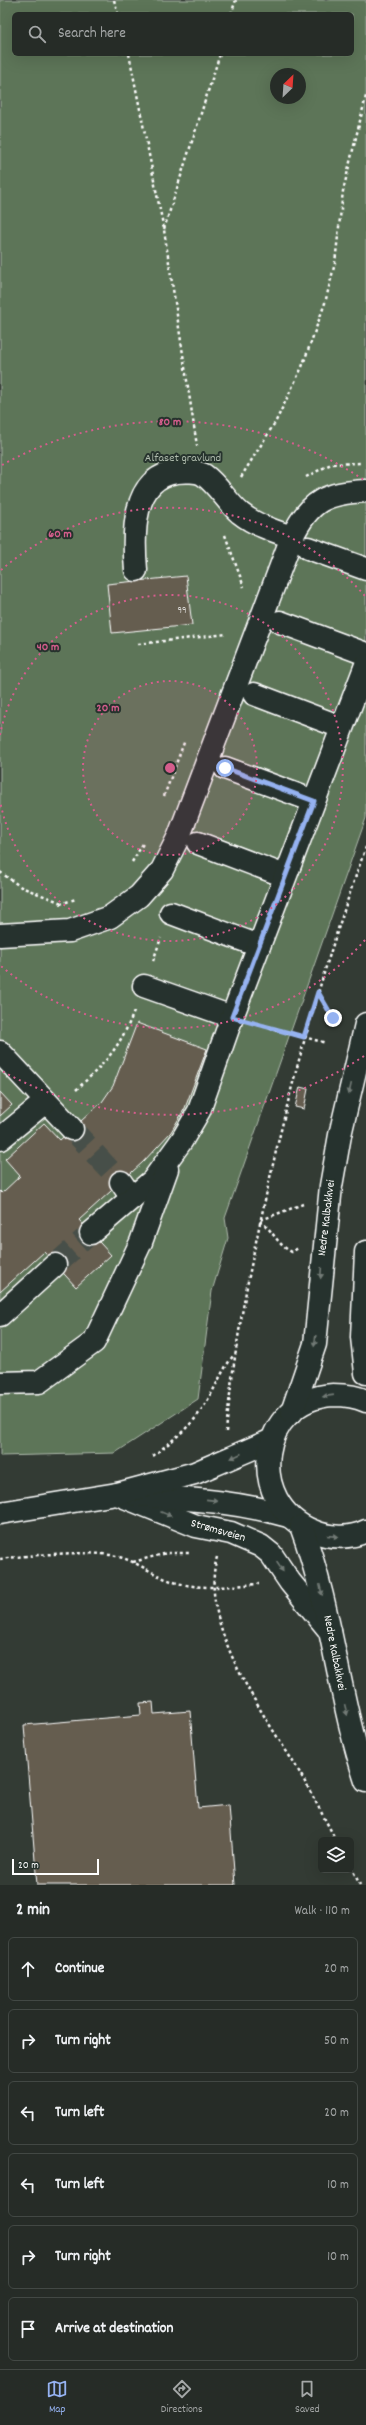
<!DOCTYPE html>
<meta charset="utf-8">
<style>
body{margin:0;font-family:Dekko,sans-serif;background:#323833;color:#f1f3f6}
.controls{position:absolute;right:12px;bottom:12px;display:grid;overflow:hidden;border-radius:6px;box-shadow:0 4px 16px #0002}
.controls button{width:36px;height:36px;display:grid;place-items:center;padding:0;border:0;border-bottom:1px solid #424844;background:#262c27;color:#f1f3f6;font:20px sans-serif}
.compass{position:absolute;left:270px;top:68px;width:36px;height:36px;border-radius:50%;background:#262c27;box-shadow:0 4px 16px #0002;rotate:25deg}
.scale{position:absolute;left:12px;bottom:10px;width:87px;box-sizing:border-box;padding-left:4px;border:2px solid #fff;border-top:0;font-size:11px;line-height:14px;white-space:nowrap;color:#fff;-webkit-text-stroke:3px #26332d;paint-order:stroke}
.stop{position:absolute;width:12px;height:12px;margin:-9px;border:3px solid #95b2f1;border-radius:50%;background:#fff}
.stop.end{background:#95b2f1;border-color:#fff;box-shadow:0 1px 4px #0008}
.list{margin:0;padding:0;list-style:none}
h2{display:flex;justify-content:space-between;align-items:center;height:52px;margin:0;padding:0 16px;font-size:17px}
h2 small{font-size:13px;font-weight:400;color:#a4a7a7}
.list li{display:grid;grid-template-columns:26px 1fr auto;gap:12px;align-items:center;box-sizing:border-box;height:64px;margin:0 8px 8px;padding:0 8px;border:1px solid #424844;border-radius:6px}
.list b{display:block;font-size:15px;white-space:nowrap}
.list em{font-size:13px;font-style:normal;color:#a4a7a7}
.icon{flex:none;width:22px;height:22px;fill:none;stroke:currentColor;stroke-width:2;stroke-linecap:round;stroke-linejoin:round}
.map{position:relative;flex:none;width:366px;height:1885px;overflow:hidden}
.search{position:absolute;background:#262c27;box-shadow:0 4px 16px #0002;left:12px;right:12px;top:12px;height:44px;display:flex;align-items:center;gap:10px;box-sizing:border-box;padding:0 14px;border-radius:6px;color:#a4a7a7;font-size:15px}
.sheet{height:484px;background:#262c27}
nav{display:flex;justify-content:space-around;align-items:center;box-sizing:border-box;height:56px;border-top:1px solid #424844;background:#262c27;font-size:11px;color:#a4a7a7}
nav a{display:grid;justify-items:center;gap:2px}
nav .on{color:#95b2f1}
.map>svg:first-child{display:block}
.green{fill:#5d7458;stroke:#aebaac;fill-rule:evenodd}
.building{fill:#655d4f;stroke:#fff}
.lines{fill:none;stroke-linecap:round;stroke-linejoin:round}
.minor-tunnel{stroke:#474f48;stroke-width:22;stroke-dasharray:22 11;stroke-linecap:butt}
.minor-casing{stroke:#fff;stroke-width:25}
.major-casing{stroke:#fff;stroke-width:25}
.highway-casing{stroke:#fff;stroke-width:25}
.path{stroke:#fff;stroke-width:2.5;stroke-dasharray:3 3;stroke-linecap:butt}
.minor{stroke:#26332d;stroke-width:22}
.major{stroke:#26332d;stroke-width:22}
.highway{stroke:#26332d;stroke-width:22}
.oneway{fill:#727a76}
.route{stroke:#95b2f1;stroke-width:5}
.ring{fill:none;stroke:#d45d8c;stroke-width:2;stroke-dasharray:2 4}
.labels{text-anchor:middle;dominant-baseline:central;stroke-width:4;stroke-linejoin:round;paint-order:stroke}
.number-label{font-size:10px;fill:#d8d6d3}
.park-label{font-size:12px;fill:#aebaac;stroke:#26332d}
.street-label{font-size:12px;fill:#fff;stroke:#26332d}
.centre{fill:#d45d8c;stroke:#26332d;stroke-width:2}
.ring-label{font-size:12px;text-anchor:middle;font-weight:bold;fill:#d45d8c;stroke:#26332d;stroke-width:4;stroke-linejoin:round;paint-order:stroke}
</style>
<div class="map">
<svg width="366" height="1885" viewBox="0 0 366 1885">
<rect width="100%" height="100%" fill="#333b34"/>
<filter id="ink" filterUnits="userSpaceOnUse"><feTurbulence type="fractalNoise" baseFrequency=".025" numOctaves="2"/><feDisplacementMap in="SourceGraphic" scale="8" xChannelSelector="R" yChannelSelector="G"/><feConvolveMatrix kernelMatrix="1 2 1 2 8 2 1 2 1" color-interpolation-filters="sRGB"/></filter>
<g filter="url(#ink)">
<path class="green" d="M0,0H366V818L225,1218L228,1238L212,1291L198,1399L115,1453L0,1456ZM14,14H352V54H14ZM276,74H300V98H276Z"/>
<g class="building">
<path d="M186,576L192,625L112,633L107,584Z"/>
<path d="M137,1023L207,1049L185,1108L171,1132L143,1162L79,1220L111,1255L76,1287L44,1252L0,1292V1191L2,1193L20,1176L5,1159L44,1123L60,1140L102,1102L113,1086Z"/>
<path d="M300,1087L308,1089L304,1109L295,1107Z"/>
<path d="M0,1092L12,1105L0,1116Z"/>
<path d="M153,1702L154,1714L190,1711L198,1808L229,1805L235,1885H37L24,1725L141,1715L140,1703Z"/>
</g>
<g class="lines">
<g class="minor-tunnel">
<path d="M72,1129L121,1182"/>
<path d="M55,1265L91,1233"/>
</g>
<defs>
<g id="minor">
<path d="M308,548L366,569"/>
<path d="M136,570C133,536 131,477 177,472C184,471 198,471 204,475C218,485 227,502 240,513C255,525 274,531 292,537"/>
<path d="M280,622L366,654"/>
<path d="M254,694L341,727"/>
<path d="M225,768L314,801"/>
<path d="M198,843L285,876"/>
<path d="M171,913L259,946"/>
<path d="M0,935L70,931L110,917L139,896L162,870L179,836L292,537C310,500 326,493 366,491"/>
<path d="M144,986L232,1017"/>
<path d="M0,1052L72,1129"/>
<path d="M0,1139L45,1102"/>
<path d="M121,1182L132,1198"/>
<path d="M91,1233L153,1180L182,1140L199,1111L232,1017L366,665"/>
<path d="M0,1315L55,1265"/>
<path d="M0,1383L39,1382L94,1342L141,1242L167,1169"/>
</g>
<g id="major">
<path d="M117,1494L196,1526L231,1533L261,1546L271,1554L290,1582L330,1631"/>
<path d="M136,1495C190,1499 236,1501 288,1516"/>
<path d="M0,1513L117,1494L195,1473L272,1440"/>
</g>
<g id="highway">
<path d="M366,1252L362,1337L366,1373"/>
<path d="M366,1401C356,1396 344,1395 333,1395C258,1399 244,1503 313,1531C329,1538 350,1539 366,1531"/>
<path d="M292,1412L315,1344L331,1186L340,1135L366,1024"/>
<path d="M301,1526C332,1609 338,1697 366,1781"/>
</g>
</defs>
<use href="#minor" class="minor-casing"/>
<use href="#major" class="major-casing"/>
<use href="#highway" class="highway-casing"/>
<g class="path">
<path d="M114,0L118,14"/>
<path d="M231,14L236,0"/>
<path d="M129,54L164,230L197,446"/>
<path d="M164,229L220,54"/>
<path d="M241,477L276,421L302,367L325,303L335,263L343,191L366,96"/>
<path d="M306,477L331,464L362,463"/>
<path d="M225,535L244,587"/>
<path d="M138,644L227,634"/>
<path d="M164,796L185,740"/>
<path d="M132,862L144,842"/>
<path d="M0,872L21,887L62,903"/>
<path d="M60,904L76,899"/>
<path d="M153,961L161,938"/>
<path d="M318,993L333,1018"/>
<path d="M257,1024L326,1043"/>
<path d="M76,1090C106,1062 120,1048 135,1009"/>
<path d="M261,1220L303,1204"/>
<path d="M260,1221C273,1230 277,1245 292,1252L298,1248"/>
<path d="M226,1432C233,1355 247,1281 264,1205C290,1083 324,964 366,847"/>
<path d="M153,1456C170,1442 189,1429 202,1409C214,1392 220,1373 233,1356"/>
<path d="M217,1557C198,1625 263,1713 297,1768C311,1792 323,1816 336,1840"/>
<path d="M0,1559C29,1555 88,1550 116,1556C136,1561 152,1574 171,1581C199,1591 230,1586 259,1584"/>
<path d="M133,1562L167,1553H190"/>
<path d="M351,1867L360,1885"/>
</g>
<use href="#minor" class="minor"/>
<use href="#major" class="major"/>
<use href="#highway" class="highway"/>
</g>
<defs><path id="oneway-solid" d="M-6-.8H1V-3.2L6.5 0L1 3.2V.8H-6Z"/></defs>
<g class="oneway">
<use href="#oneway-solid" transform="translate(350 1089) rotate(103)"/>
<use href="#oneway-solid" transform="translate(321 1273) rotate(94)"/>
<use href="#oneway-solid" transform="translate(315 1341) rotate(99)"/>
<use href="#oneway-solid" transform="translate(328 1396) rotate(172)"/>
<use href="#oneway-solid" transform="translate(236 1456) rotate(155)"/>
<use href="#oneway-solid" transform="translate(212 1500) rotate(6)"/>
<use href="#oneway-solid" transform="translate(166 1514) rotate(22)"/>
<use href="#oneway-solid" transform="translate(333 1536) rotate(5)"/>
<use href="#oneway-solid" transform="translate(280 1567) rotate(56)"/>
<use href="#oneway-solid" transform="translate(321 1590) rotate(77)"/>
<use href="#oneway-solid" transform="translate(346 1710) rotate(76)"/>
</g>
</g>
<g class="lines" filter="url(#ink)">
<path class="route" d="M225,768L314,801L232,1017L304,1037L318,992L333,1018"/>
</g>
<circle cx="170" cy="768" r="87" fill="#d45d8c" fill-opacity=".12"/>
<g class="ring">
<circle cx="170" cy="768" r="87"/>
<path d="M0 735A173 173 0 1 1 0 801"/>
<path d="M365 940A260 260 0 0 1 1 966M1 570A260 260 0 0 1 365 596"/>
<path d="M364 1056A347 347 0 0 1 2 1071M2 465A347 347 0 0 1 364 480"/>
</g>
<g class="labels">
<g class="number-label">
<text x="182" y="611">99</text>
</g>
<g class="park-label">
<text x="183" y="458">Alfaset gravlund</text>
</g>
<g class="street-label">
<text transform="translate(327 1218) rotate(-83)">Nedre Kalbakkvei</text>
<text transform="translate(218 1531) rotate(16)">Strømsveien</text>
<text transform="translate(334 1653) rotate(79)">Nedre Kalbakkvei</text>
</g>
</g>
<circle cx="170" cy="768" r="6" class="centre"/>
<g class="ring-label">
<text x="170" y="425">80 m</text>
<text x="60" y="537">60 m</text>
<text x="48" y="650">40 m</text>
<text x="108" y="711">20 m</text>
</g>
</svg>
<div class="controls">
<button><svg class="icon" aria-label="layers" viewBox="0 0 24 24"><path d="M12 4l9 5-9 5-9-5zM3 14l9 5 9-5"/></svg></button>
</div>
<svg class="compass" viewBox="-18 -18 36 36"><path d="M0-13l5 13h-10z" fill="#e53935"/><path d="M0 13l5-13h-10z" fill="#a4a7a7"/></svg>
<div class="scale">20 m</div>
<div class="stop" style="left:225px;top:768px"></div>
<div class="stop end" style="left:333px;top:1018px"></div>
<div class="search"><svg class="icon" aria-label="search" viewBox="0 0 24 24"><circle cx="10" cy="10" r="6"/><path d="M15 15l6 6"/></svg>Search here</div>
</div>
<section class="sheet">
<h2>2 min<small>Walk · 110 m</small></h2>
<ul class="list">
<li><svg class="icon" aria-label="ahead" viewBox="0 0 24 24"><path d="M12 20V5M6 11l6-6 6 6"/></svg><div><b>Continue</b></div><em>20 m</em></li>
<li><svg class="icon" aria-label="right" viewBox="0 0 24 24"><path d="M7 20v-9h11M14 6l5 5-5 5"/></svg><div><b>Turn right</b></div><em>50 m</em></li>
<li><svg class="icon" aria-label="left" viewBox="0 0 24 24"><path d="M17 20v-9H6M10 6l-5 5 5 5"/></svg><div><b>Turn left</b></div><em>20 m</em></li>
<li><svg class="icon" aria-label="left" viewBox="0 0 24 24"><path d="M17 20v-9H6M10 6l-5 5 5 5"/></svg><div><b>Turn left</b></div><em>10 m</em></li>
<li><svg class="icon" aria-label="right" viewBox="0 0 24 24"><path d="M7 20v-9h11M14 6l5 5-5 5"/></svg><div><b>Turn right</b></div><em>10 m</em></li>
<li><svg class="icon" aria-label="arrive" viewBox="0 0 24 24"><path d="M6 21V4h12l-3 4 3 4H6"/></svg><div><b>Arrive at destination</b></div></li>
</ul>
</section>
<nav>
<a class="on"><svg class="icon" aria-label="map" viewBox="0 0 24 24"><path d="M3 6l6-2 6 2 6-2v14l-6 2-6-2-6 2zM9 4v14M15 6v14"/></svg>Map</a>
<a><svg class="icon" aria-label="directions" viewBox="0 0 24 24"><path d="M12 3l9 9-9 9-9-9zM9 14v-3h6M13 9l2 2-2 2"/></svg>Directions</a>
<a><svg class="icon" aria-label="saved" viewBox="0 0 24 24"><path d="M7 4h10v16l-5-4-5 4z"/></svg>Saved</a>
</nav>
